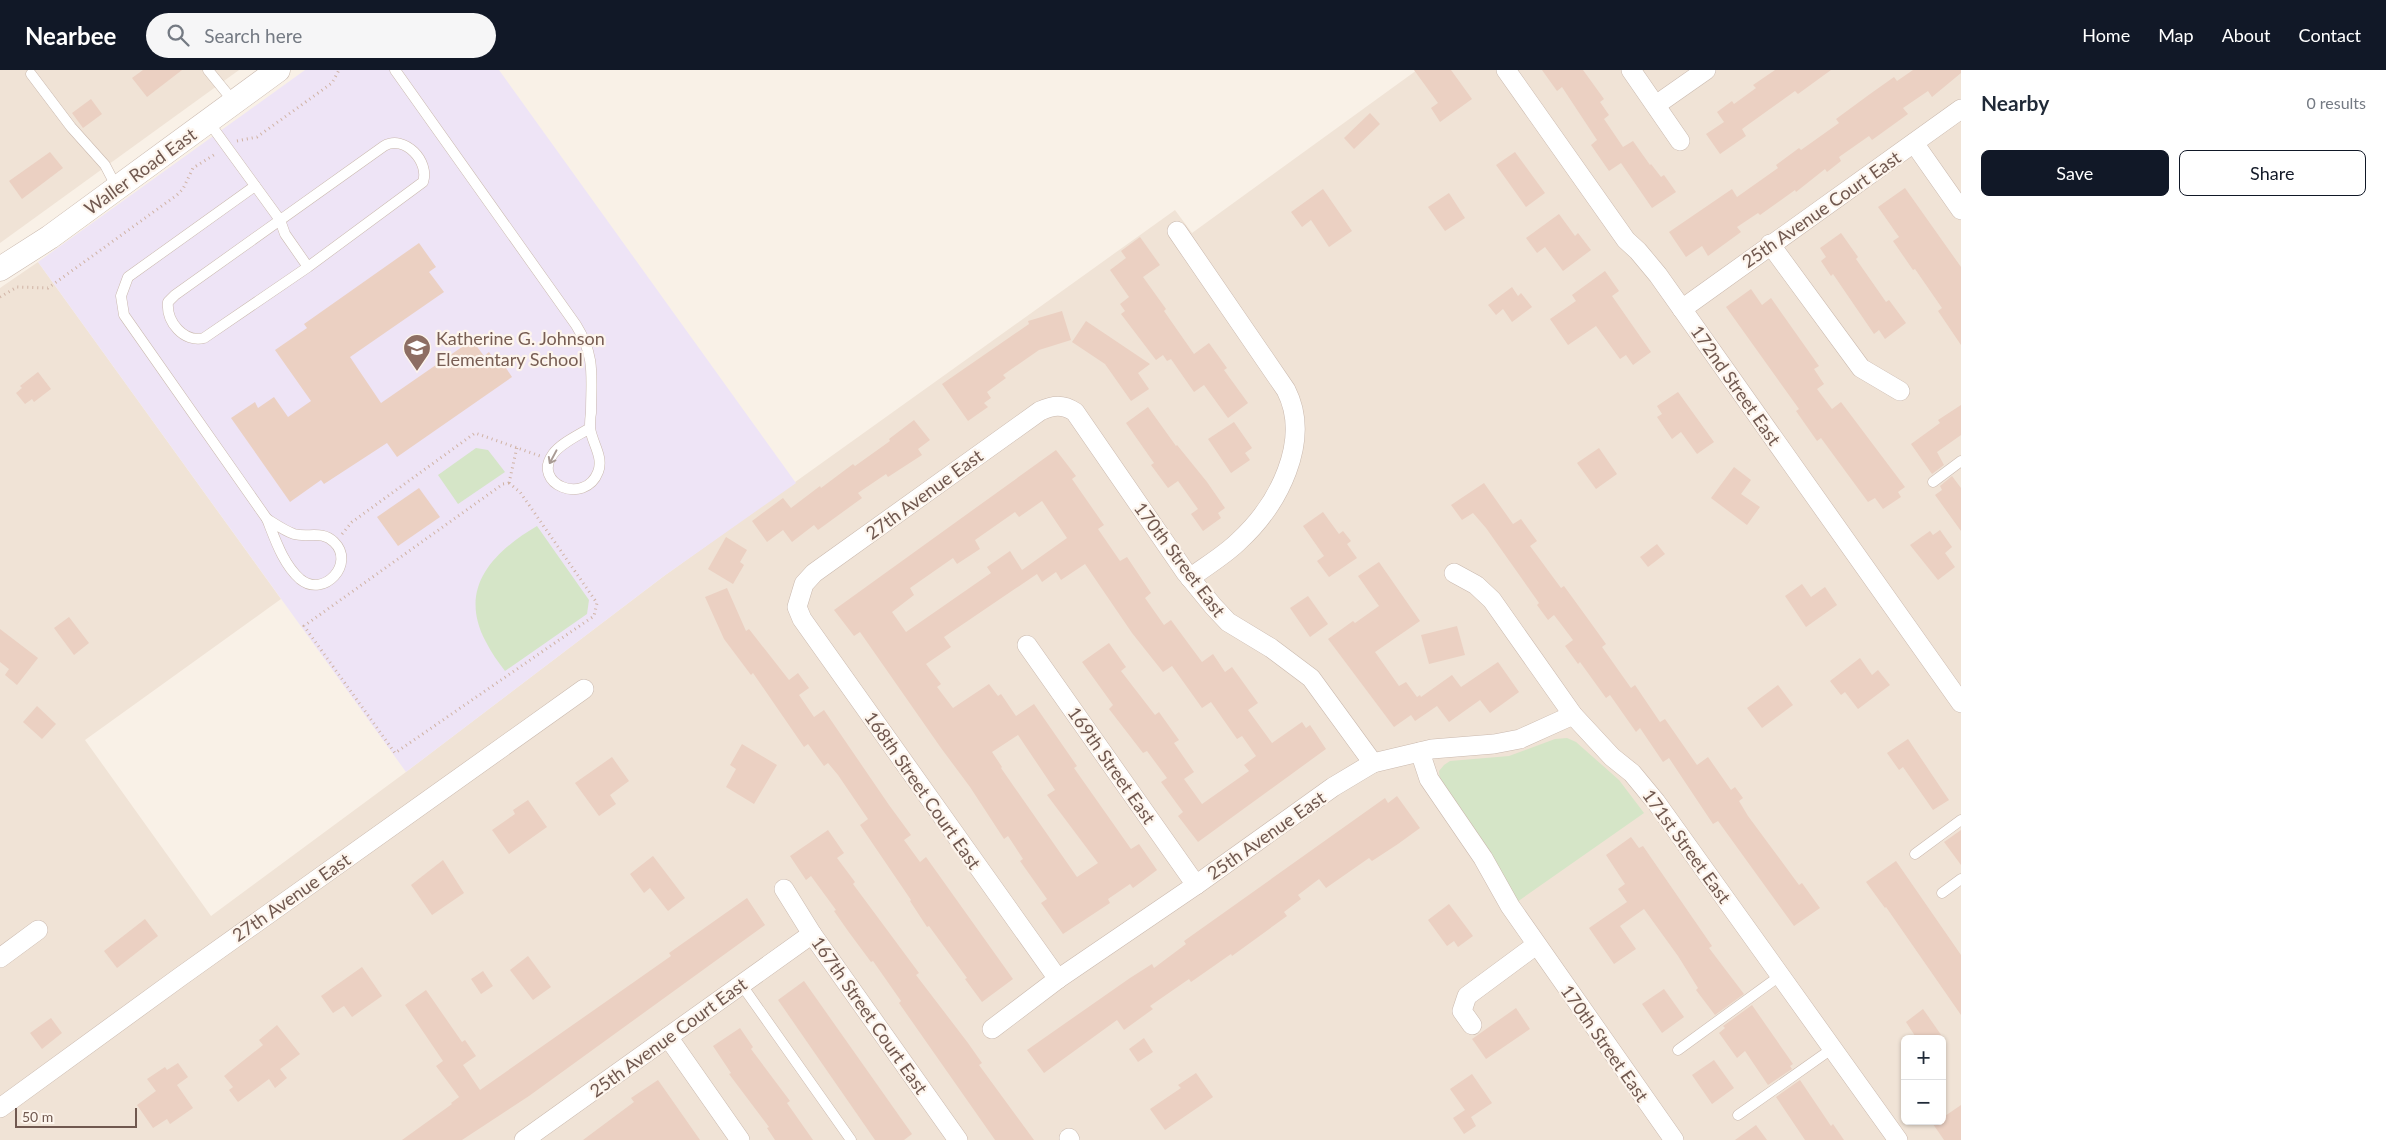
<!DOCTYPE html>
<meta charset="utf-8">
<style>
body{margin:0;font-family:Lato,sans-serif;background:#f6f6f7;color:#1f2937}
.controls{position:absolute;right:15px;bottom:15px;display:grid;overflow:hidden;border-radius:8px;box-shadow:0 1px 4px #0004}
.controls button{width:45px;height:45px;display:grid;place-items:center;padding:0;border:0;border-bottom:1px solid #e0e1e3;background:#fff;color:#1f2937;font:25px sans-serif}
.scale{position:absolute;left:15px;bottom:12px;width:122px;box-sizing:border-box;padding-left:5px;border:2px solid #70584f;border-top:0;font-size:14px;line-height:18px;white-space:nowrap;color:#70584f;-webkit-text-stroke:4px #fdf5ed;paint-order:stroke}
.list{margin:0;padding:0;list-style:none}
h2{display:flex;justify-content:space-between;align-items:center;height:65px;margin:0;padding:0 20px;font-size:21px}
h2 small{font-size:16px;font-weight:400;color:#747a83}
.actions{display:flex;gap:10px;padding:15px 20px}
.actions a{flex:1;padding:11px 0;border:1px solid #111827;border-radius:8px;text-align:center;font-size:18px;color:#111827}
.actions .main{background:#111827;color:#fff}
.icon{flex:none;width:28px;height:28px;fill:none;stroke:currentColor;stroke-width:2;stroke-linecap:round;stroke-linejoin:round}
.map{position:relative;flex:none;width:1961px;height:1070px;overflow:hidden}
header{display:flex;align-items:center;gap:30px;box-sizing:border-box;height:70px;padding:0 25px;background:#111827;color:#fff}
header strong{font-size:24px}
nav{display:flex;gap:28px;margin-inline-start:auto;font-size:18px}
.search{width:350px;height:45px;background:#f6f6f7;display:flex;align-items:center;gap:12px;box-sizing:border-box;padding:0 18px;border-radius:28px;color:#747a83;font-size:19px}
main{display:flex}
aside{flex:1;background:#fff}
.map>svg:first-child{display:block}
.residential{fill:#f0e3d6;fill-rule:evenodd}
.education{fill:#eee4f6}
.green{fill:#d5e5c7}
.building{fill:#ebd0c2;fill-rule:evenodd}
.lines{fill:none;stroke-linecap:round;stroke-linejoin:round}
.service-casing{stroke:#cab9ae;stroke-width:11}
.minor-casing{stroke:#cab9ae;stroke-width:20}
.tertiary-casing{stroke:#cab9ae;stroke-width:25}
.path{stroke:#d0b3a5;stroke-width:3;stroke-dasharray:1 4;stroke-linecap:butt}
.service{stroke:#fff;stroke-width:10}
.minor{stroke:#fff;stroke-width:19}
.tertiary{stroke:#fff;stroke-width:24}
.oneway{stroke:#a99b95}
.labels{text-anchor:middle;dominant-baseline:central;stroke-width:4.5;stroke-linejoin:round;paint-order:stroke}
.street-label{font-size:18px;fill:#70584f;stroke:#fdf5ed}
.education-label{font-size:18px;fill:#785e54;stroke:#fdf5ed;text-anchor:start}
</style>
<header>
<strong>Nearbee</strong>
<div class="search"><svg class="icon" aria-label="search" viewBox="0 0 24 24"><circle cx="10" cy="10" r="6"/><path d="M15 15l6 6"/></svg>Search here</div>
<nav><a>Home</a><a>Map</a><a>About</a><a>Contact</a></nav>
</header>
<main>
<div class="map">
<svg width="1961" height="1070" viewBox="0 0 1961 1070">
<rect width="100%" height="100%" fill="#f9f1e7"/>
<g class="residential">
<path d="M0,0H239L0,173Z"/>
<path d="M1417,0H1961V1070H0V218L38,192L281,529L85,670L211,846L406,702L664,506L1175,140L1192,163ZM1905,969H1942V1051H1905Z"/>
</g>
<path class="education" d="M305,0H499L796,413L664,506L406,702L38,192Z"/>
<g class="green">
<path d="M476,378L488,380L505,402L458,434L438,405Z"/>
<path d="M537,456L589,530L587,544L505,601C498,592 491,582 486,572C457,518 493,482 537,456Z"/>
<path d="M1567,668L1576,672L1619,710L1644,743L1517,832L1440,711L1439,701L1444,695L1450,691L1509,686L1555,669Z"/>
</g>
<g class="building">
<path d="M143,0H182L147,27L132,8Z"/>
<path d="M1414,0H1451L1472,29L1440,52L1431,38L1438,33Z"/>
<path d="M1542,0H1583L1604,29L1600,32L1609,45L1604,49L1623,77L1633,71L1650,95L1651,94L1661,107L1664,105L1676,122L1652,138L1621,93L1609,101L1591,75L1597,70L1562,17L1557,21Z"/>
<path d="M1775,0H1831L1798,24L1795,21L1742,59L1746,66L1720,84L1706,64L1724,52L1717,42L1732,31L1734,34L1756,18L1753,15Z"/>
<path d="M1913,0H1961V3L1932,27L1928,21L1903,38L1908,44L1872,70L1869,66L1839,87L1841,91L1827,102L1825,99L1796,122L1795,120L1760,145L1758,143L1737,157L1741,162L1708,186L1702,176L1686,187L1669,162L1732,119L1737,127L1778,98L1776,95L1799,78L1801,80L1839,53L1836,49L1870,24L1894,7L1897,11Z"/>
<path d="M91,29L102,44L83,58L72,43Z"/>
<path d="M1370,43L1380,54L1354,79L1344,68Z"/>
<path d="M50,82L63,98L22,129L9,111Z"/>
<path d="M1515,82L1545,123L1526,137L1496,95Z"/>
<path d="M1905,118L1961,197V275L1938,241L1942,238L1915,199L1913,200L1893,171L1899,167L1878,137Z"/>
<path d="M1323,119L1352,161L1329,177L1311,150L1302,157L1291,142Z"/>
<path d="M1449,123L1465,148L1445,161L1428,137Z"/>
<path d="M1559,144L1575,166L1578,163L1591,180L1563,201L1545,177L1537,183L1526,168Z"/>
<path d="M1841,163L1858,187L1856,189L1886,232L1889,230L1906,253L1885,269L1879,260L1874,264L1833,204L1831,206L1821,191L1826,187L1820,178Z"/>
<path d="M1140,167L1160,195L1143,207L1166,239L1164,241L1194,284L1209,273L1227,298L1224,300L1248,333L1228,348L1204,315L1194,322L1171,289L1167,291L1163,285L1156,290L1121,244L1125,241L1120,234L1129,227L1110,200L1126,188L1121,181Z"/>
<path d="M419,173L436,197L429,202L444,222L350,287L381,333L472,270L484,286L489,282L496,292L500,289L512,307L397,387L387,373L324,414L321,410L290,432L231,348L255,332L258,338L274,327L288,347L311,331L275,280L307,258L304,254Z"/>
<path d="M1605,201L1619,221L1612,226L1651,282L1633,295L1626,285L1620,289L1596,256L1568,275L1550,249L1576,231L1572,225Z"/>
<path d="M1512,217L1518,226L1521,223L1532,237L1512,252L1503,239L1496,245L1488,235Z"/>
<path d="M1751,219L1762,235L1771,228L1819,296L1814,299L1824,314L1817,319L1832,339L1841,332L1905,417L1898,422L1901,427L1883,439L1875,428L1868,432L1821,368L1817,371L1796,341L1799,339L1726,237Z"/>
<path d="M1062,241L1071,270L1039,280L1003,305L1006,308L987,322L991,328L984,333L988,337L968,351L942,314L1029,254L1028,251Z"/>
<path d="M1086,251L1150,294L1138,303L1149,319L1131,331L1105,294L1072,272Z"/>
<path d="M38,302L51,319L34,332L32,329L25,334L16,323L22,318L20,316Z"/>
<path d="M1678,322L1714,372L1697,384L1681,362L1672,369L1657,347L1662,344L1657,336Z"/>
<path d="M1961,335V365L1937,382L1944,395L1932,404L1911,374L1940,353L1938,350Z"/>
<path d="M1148,337L1176,376L1177,375L1207,412L1225,438L1218,443L1221,448L1203,461L1191,444L1198,439L1178,411L1168,418L1151,395L1154,393L1126,353Z"/>
<path d="M914,350L930,370L918,379L922,385L888,407L886,404L858,423L862,428L818,460L814,455L792,472L783,460L767,472L752,451L783,428L791,438L820,416L821,418L853,394L855,396L890,371L889,369Z"/>
<path d="M1234,352L1252,378L1245,383L1250,390L1231,403L1208,369Z"/>
<path d="M1599,378L1617,404L1596,419L1577,393Z"/>
<path d="M1056,380L1076,406L1072,409L1104,455L1098,459L1120,491L1127,487L1151,523L1145,528L1164,555L1171,550L1202,592L1213,584L1225,602L1232,597L1258,633L1248,640L1272,673L1302,652L1306,658L1310,655L1326,679L1198,772L1178,746L1183,742L1161,712L1167,708L1147,681L1143,683L1109,639L1113,635L1082,592L1109,573L1126,597L1121,601L1155,645L1159,642L1179,670L1174,673L1194,702L1184,709L1202,734L1249,701L1244,695L1256,686L1242,666L1237,669L1211,632L1202,638L1172,596L1163,602L1132,563L1085,494L1061,510L1056,502L1042,512L1037,504L944,567L951,577L926,594L941,614L937,617L953,638L989,614L998,626L1001,624L1016,646L1034,634L1077,696L1074,698L1131,779L1139,774L1157,800L1133,818L1130,814L1108,829L1110,833L1063,864L1041,833L1047,829L1020,791L1023,789L1008,766L1004,769L970,717L941,678L860,562L854,566L834,540ZM1042,431L1067,468L1022,500L1010,481L987,497L991,503L906,562L892,542L914,525L910,518L953,488L957,494L980,479L975,470L1015,442L1019,447ZM1018,665L1055,720L1047,725L1098,793L1077,807L1001,698L1002,697L992,682Z"/>
<path d="M1734,397L1751,410L1741,424L1760,437L1747,455L1711,428Z"/>
<path d="M1952,406L1961,418V461L1935,425L1942,420L1940,416Z"/>
<path d="M1484,413L1513,454L1521,449L1537,471L1530,476L1561,518L1564,516L1588,549L1606,574L1602,577L1631,618L1635,615L1660,652L1665,649L1697,695L1708,687L1731,720L1735,717L1743,728L1739,731L1748,746L1799,815L1802,813L1820,838L1794,856L1718,751L1713,754L1669,688L1663,692L1640,658L1636,662L1610,625L1606,628L1580,592L1578,594L1565,576L1573,570L1554,545L1548,550L1537,535L1539,533L1486,458L1473,443L1462,450L1451,435Z"/>
<path d="M419,418L440,447L398,476L377,447Z"/>
<path d="M1323,442L1339,464L1343,461L1351,471L1347,474L1357,488L1329,507L1317,491L1324,486L1303,456Z"/>
<path d="M1940,460L1952,477L1945,483L1955,497L1938,510L1910,475L1930,461L1933,465Z"/>
<path d="M726,467L747,480L740,492L744,495L733,514L708,499Z"/>
<path d="M1657,474L1665,484L1648,497L1640,487Z"/>
<path d="M1379,492L1420,551L1375,582L1399,616L1406,612L1417,627L1420,625L1421,627L1452,605L1461,617L1498,592L1519,622L1490,643L1480,630L1449,652L1437,636L1415,651L1411,645L1394,657L1328,569L1353,551L1355,553L1379,536L1358,506Z"/>
<path d="M1802,514L1811,527L1825,517L1837,535L1806,557L1785,526Z"/>
<path d="M727,518L746,561L749,559L789,610L798,603L809,618L799,625L814,647L824,640L889,735L911,765L904,770L920,792L926,787L1013,909L982,932L965,909L967,908L929,856L927,857L910,831L911,830L860,755L868,749L838,705L828,693L824,696L808,674L804,677L753,603L751,605L724,569L705,527Z"/>
<path d="M1308,526L1328,554L1310,567L1290,538Z"/>
<path d="M69,547L89,573L74,585L54,558Z"/>
<path d="M1457,556L1465,585L1429,594L1421,565Z"/>
<path d="M0,559L38,588L17,615L5,605L9,599L0,592Z"/>
<path d="M1860,588L1872,605L1878,600L1890,615L1858,639L1845,622L1841,625L1830,611Z"/>
<path d="M1778,615L1793,635L1762,658L1747,638Z"/>
<path d="M37,636L56,654L42,669L23,652Z"/>
<path d="M1908,669L1949,730L1933,740L1903,697L1899,700L1887,683Z"/>
<path d="M742,674L777,695L754,734L726,717L736,699L730,695Z"/>
<path d="M612,687L629,711L610,725L616,734L599,746L575,713Z"/>
<path d="M1397,726L1420,758L1398,774L1372,791L1369,788L1326,818L1319,809L1298,825L1301,829L1284,842L1287,846L1232,886L1231,884L1191,912L1189,909L1150,936L1153,939L1124,960L1117,950L1044,1003L1027,980L1130,908L1152,894L1154,898L1186,874L1184,871L1385,728L1388,733Z"/>
<path d="M528,730L547,757L509,784L492,760L515,744L513,740Z"/>
<path d="M828,760L844,783L837,788L855,812L853,814L919,903L916,905L968,973L982,993L979,995L1034,1070H995L899,933L901,931L873,891L871,892L848,861L834,841L836,840L811,806L806,810L790,786Z"/>
<path d="M1961,760V795L1944,772Z"/>
<path d="M1631,767L1639,778L1643,776L1712,876L1709,878L1744,924L1715,945L1696,920L1698,918L1678,886L1644,839L1620,856L1636,879L1614,894L1589,858L1627,832L1618,819L1625,814L1606,785Z"/>
<path d="M653,786L685,828L668,841L650,818L644,823L630,804Z"/>
<path d="M443,790L464,823L432,845L411,815Z"/>
<path d="M1896,791L1961,885V945L1886,837L1885,838L1866,812Z"/>
<path d="M747,828L765,855L529,1026L462,1070H402L452,1034L451,1033L459,1027L436,996L443,991L405,935L426,920L462,972L465,970L476,986L463,995L480,1020L671,886L669,883Z"/>
<path d="M1449,834L1473,866L1458,877L1454,871L1447,876L1428,850Z"/>
<path d="M145,849L158,866L117,898L104,881Z"/>
<path d="M528,886L551,917L533,930L510,900Z"/>
<path d="M362,897L382,926L352,947L344,936L333,943L321,926Z"/>
<path d="M483,901L493,916L481,924L471,909Z"/>
<path d="M804,911L912,1064L904,1070H875L778,930Z"/>
<path d="M1664,919L1684,947L1662,963L1642,934Z"/>
<path d="M1752,935L1793,994L1790,996L1792,999L1768,1015L1745,981L1737,988L1719,963L1725,958L1723,956Z"/>
<path d="M1516,938L1530,959L1486,989L1472,969Z"/>
<path d="M1923,939L1944,969H1917L1906,952Z"/>
<path d="M51,948L62,963L42,979L30,963Z"/>
<path d="M277,955L300,984L280,999L287,1008L275,1018L269,1009L238,1032L229,1020L233,1017L224,1006L263,975L259,970Z"/>
<path d="M740,958L753,977L751,979L790,1031L787,1033L813,1070H775L767,1058L769,1057L729,1004L731,1003L713,976Z"/>
<path d="M1144,968L1153,982L1138,992L1129,979Z"/>
<path d="M1714,990L1734,1018L1712,1034L1692,1005Z"/>
<path d="M178,993L188,1007L177,1015L193,1038L170,1054L167,1049L153,1058L137,1035L156,1021L147,1009L165,997L167,1000Z"/>
<path d="M1196,1003L1213,1027L1165,1060L1150,1039L1181,1018L1178,1015Z"/>
<path d="M1472,1004L1492,1033L1471,1047L1476,1056L1464,1064L1453,1048L1465,1040L1450,1019Z"/>
<path d="M658,1010L700,1070H583L634,1032L631,1028Z"/>
<path d="M1800,1010L1831,1056L1833,1054L1844,1070H1805L1776,1027Z"/>
<path d="M1961,1035V1070H1944L1933,1054L1942,1051V1048Z"/>
<path d="M1756,1055L1767,1070H1735Z"/>
</g>
<g class="lines">
<defs>
<g id="service">
<path d="M208,0L234,32"/>
<path d="M395,0L576,255C596,287 591,307 591,343C590,348 590,353 590,358C592,373 604,387 598,402C585,436 531,414 553,384C561,373 579,365 590,358"/>
<path d="M31,4L71,57L105,95L117,118"/>
<path d="M208,51L280,150L285,164L308,197L423,112C430,92 405,64 384,76L175,225L168,232C166,252 184,273 204,268L308,197"/>
<path d="M255,116L128,207L121,226L124,245L267,449"/>
<path d="M1933,412L1961,391"/>
<path d="M267,449C275,454 285,461 294,464C308,468 322,460 334,472C356,493 324,529 300,509C283,494 275,469 267,449Z"/>
<path d="M1915,784L1961,750"/>
<path d="M1942,823L1961,809"/>
<path d="M741,914L851,1070"/>
<path d="M1678,980L1781,905"/>
<path d="M1738,1045L1833,978"/>
</g>
<g id="minor">
<path d="M1506,0L1626,170L1638,181L1658,205L1961,633"/>
<path d="M1631,0L1680,71"/>
<path d="M1656,35L1706,0"/>
<path d="M1914,73L1961,140"/>
<path d="M1177,161L1286,320C1312,371 1278,435 1239,471C1225,485 1206,496 1190,508"/>
<path d="M1770,174L1861,298L1900,321"/>
<path d="M1682,239L1961,39"/>
<path d="M1454,503L1476,515L1492,530L1573,645L1612,687L1632,703L1656,732L1898,1070"/>
<path d="M1027,575L1196,815"/>
<path d="M1420,682L1429,709L1483,788L1510,836L1674,1070"/>
<path d="M784,819L812,864L958,1070"/>
<path d="M0,888L38,860"/>
<path d="M1058,909L802,549L797,537L804,514L814,503L1040,341C1053,335 1063,334 1075,342L1186,503L1213,536L1228,552L1271,578L1311,608L1373,693"/>
<path d="M1472,955L1462,941L1467,926L1536,875"/>
<path d="M992,959L1058,909L1196,815L1333,717L1373,693L1432,679L1494,674L1520,669L1573,645"/>
<path d="M668,967L740,1070"/>
<path d="M0,1038L180,907L584,619"/>
<path d="M1069,1068L1070,1070"/>
<path d="M524,1070L812,864"/>
</g>
<path id="tertiary" d="M0,199L50,167L278,0"/>
</defs>
<use href="#service" class="service-casing"/>
<use href="#minor" class="minor-casing"/>
<use href="#tertiary" class="tertiary-casing"/>
<g class="path">
<path d="M237,71L257,67L332,13L339,0"/>
<path d="M0,227L17,217L48,218L177,125L183,119L193,98L217,83"/>
<path d="M509,413L520,422L597,533L594,546L395,683L304,556L503,414Z"/>
<path d="M509,413L517,377"/>
<path d="M342,464L352,452L475,363L540,386"/>
</g>
<use href="#service" class="service"/>
<use href="#minor" class="minor"/>
<use href="#tertiary" class="tertiary"/>
</g>
<defs><path id="oneway-shaft" d="M-6 0H5M1.5-3L5.5 0L1.5 3" fill="none" stroke-width="1.6" stroke-linecap="round" stroke-linejoin="round" transform="scale(1.25)"/></defs>
<use class="oneway" href="#oneway-shaft" transform="translate(553 387) rotate(118)"/>
<defs>
<symbol id="school-pin" viewBox="-11 -11 22 30"><path d="M0 17L-7.5 6A9.5 9.5 0 1 1 7.5 6Z" fill="#8d6e63" stroke="#fdf5ed"/><path d="M0-5L7-2L0 1L-7-2ZM-4 1L0 2.5L4 1V4Q0 6-4 4Z" fill="#fff"/></symbol>
</defs>
<g fill-rule="evenodd">
<use href="#school-pin" x="401" y="262" width="32" height="43"/>
</g>
<g class="labels">
<g class="street-label">
<text transform="translate(140 101) rotate(-36)">Waller Road East</text>
<text transform="translate(1821 139) rotate(-35)">25th Avenue Court East</text>
<text transform="translate(1736 315) rotate(55)">172nd Street East</text>
<text transform="translate(924 424) rotate(-36)">27th Avenue East</text>
<text transform="translate(1180 489) rotate(53)">170th Street East</text>
<text transform="translate(1112 695) rotate(55)">169th Street East</text>
<text transform="translate(923 720) rotate(55)">168th Street Court East</text>
<text transform="translate(1266 765) rotate(-35)">25th Avenue East</text>
<text transform="translate(1687 776) rotate(54)">171st Street East</text>
<text transform="translate(291 827) rotate(-35)">27th Avenue East</text>
<text transform="translate(870 945) rotate(55)">167th Street Court East</text>
<text transform="translate(668 967) rotate(-36)">25th Avenue Court East</text>
<text transform="translate(1605 973) rotate(55)">170th Street East</text>
</g>
<g class="education-label">
<text x="436" y="268">Katherine G. Johnson<tspan x="436" dy="21">Elementary School</tspan></text>
</g>
</g>
</svg>
<div class="controls">
<button>+</button>
<button>−</button>
</div>
<div class="scale">50 m</div>
</div>
<aside>
<h2>Nearby<small>0 results</small></h2>
<ul class="list">
</ul>
<div class="actions"><a class="main">Save</a><a>Share</a></div>
</aside>
</main>
